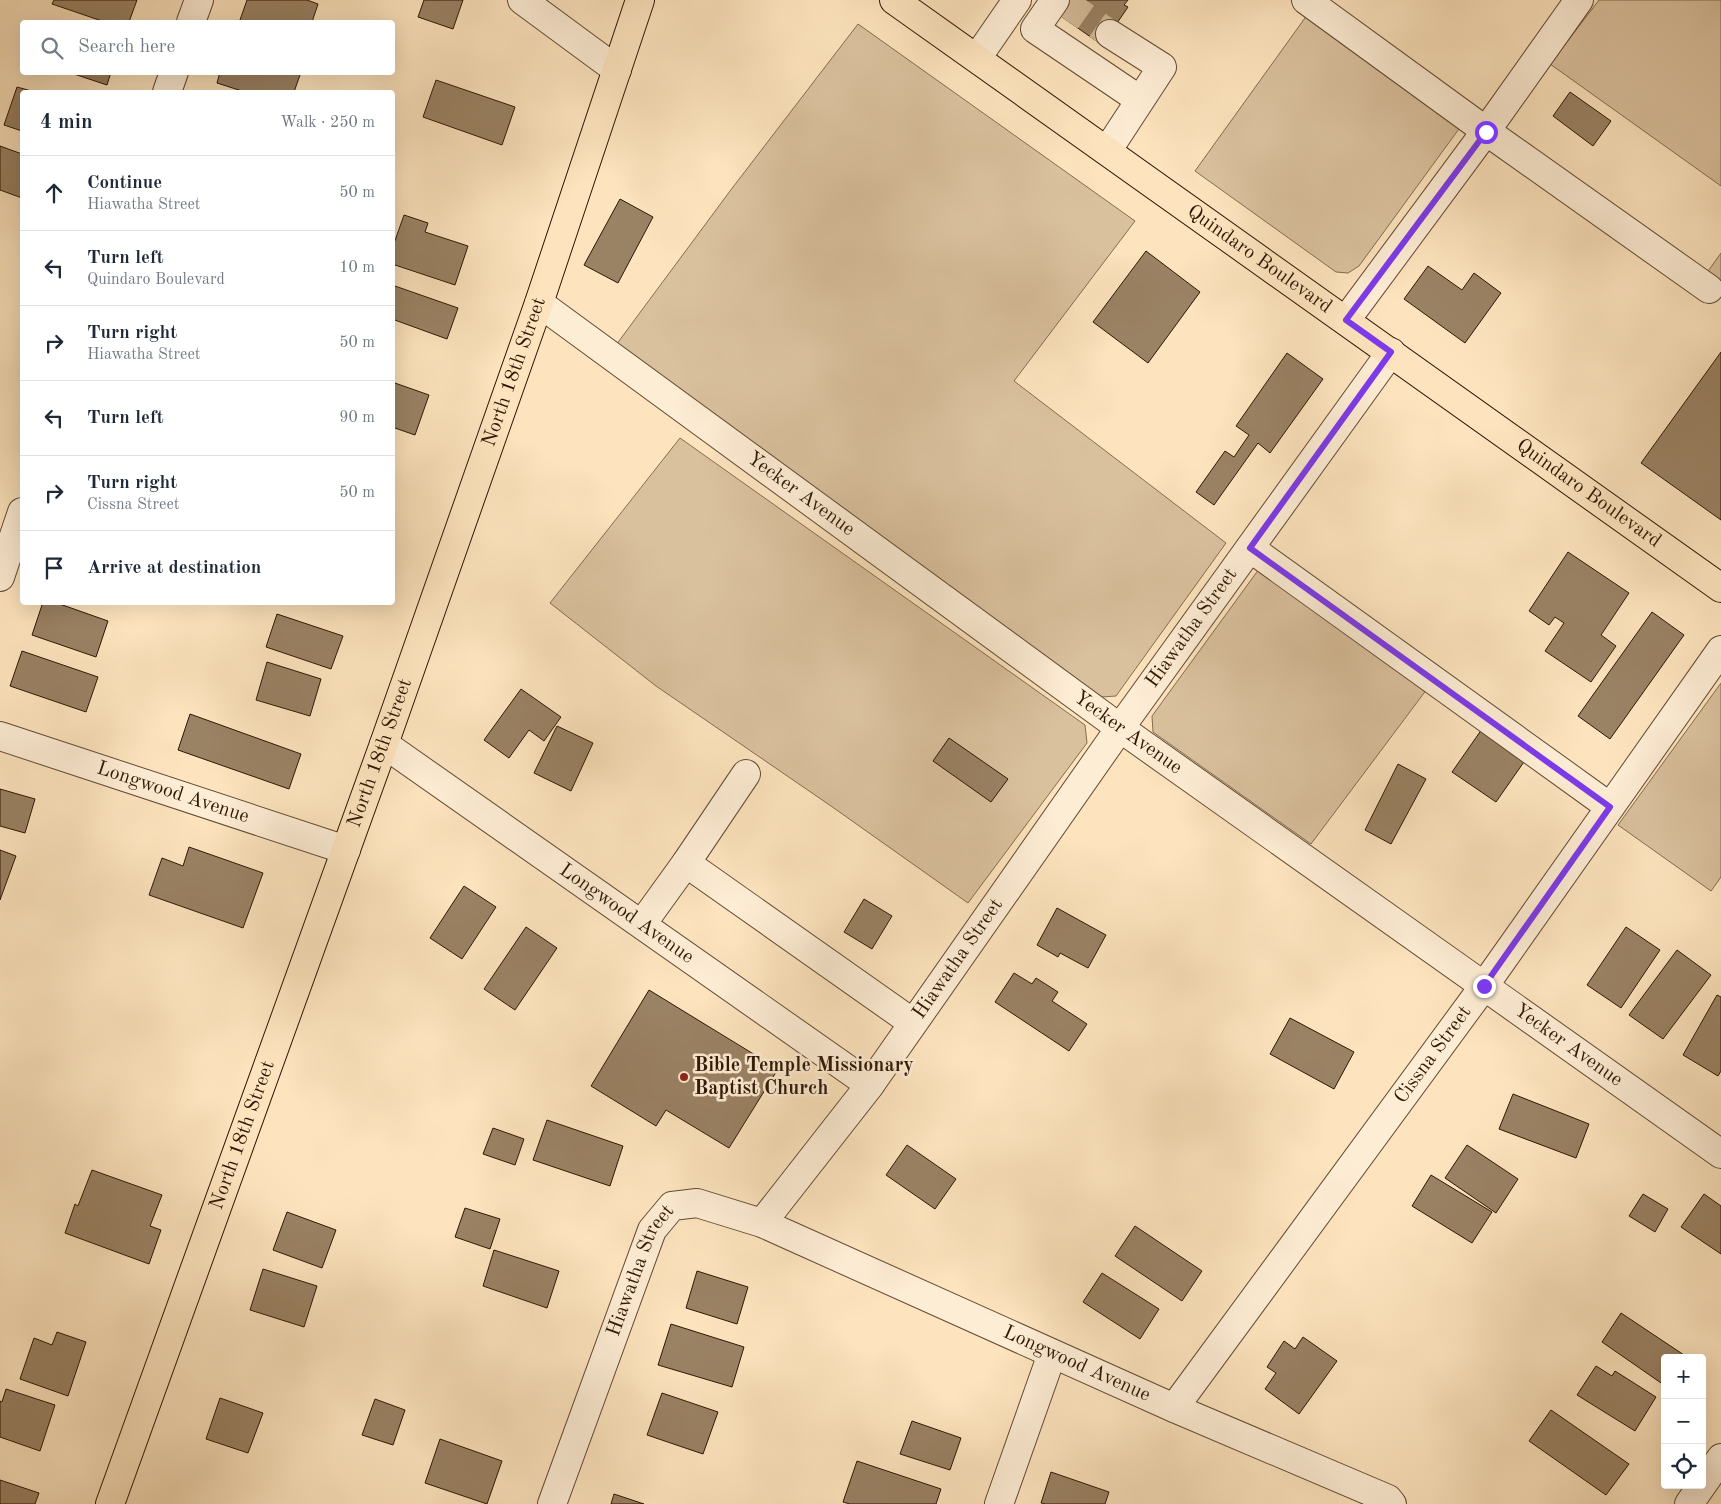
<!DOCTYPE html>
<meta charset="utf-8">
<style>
body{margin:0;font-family:"Old Standard TT",serif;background:#f2f2f3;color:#1f2937}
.controls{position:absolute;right:15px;bottom:15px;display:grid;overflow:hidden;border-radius:5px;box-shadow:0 5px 20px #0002}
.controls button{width:45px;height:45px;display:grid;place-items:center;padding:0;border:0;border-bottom:1px solid #e0e1e3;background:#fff;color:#1f2937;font:25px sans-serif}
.stop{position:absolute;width:15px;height:15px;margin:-11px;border:4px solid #7c3aed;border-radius:50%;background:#fff}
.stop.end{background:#7c3aed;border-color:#fff;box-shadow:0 1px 5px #0008}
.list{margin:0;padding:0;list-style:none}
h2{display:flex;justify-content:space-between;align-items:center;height:65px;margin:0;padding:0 20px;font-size:21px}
h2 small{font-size:16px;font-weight:400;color:#747a83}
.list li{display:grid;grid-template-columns:32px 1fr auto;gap:15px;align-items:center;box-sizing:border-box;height:75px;padding:0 20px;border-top:1px solid #e0e1e3}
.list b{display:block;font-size:19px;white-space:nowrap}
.list p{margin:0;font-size:16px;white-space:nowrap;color:#747a83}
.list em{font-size:16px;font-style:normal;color:#747a83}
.icon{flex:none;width:28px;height:28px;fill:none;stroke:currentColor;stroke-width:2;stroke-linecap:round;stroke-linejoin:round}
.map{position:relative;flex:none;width:1721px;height:1504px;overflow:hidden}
.search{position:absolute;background:#fff;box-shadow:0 5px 20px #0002;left:20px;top:20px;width:375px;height:55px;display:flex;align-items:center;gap:12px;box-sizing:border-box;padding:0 18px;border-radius:5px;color:#747a83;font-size:19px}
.panel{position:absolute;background:#fff;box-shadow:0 5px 20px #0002;left:20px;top:90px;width:375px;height:515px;border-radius:5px}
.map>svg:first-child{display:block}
.green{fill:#dac19e;stroke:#846c50}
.building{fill:#9a8264;stroke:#2e1703}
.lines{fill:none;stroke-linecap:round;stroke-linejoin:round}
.minor-tunnel{stroke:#d4bb99;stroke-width:28;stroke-dasharray:28 14;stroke-linecap:butt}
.minor-casing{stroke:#624a32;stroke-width:30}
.major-casing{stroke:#2e1703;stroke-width:30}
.minor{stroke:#feedd5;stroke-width:28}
.major{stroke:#fde4be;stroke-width:28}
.route{stroke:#7c3aed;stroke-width:6}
.poi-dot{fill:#8f2418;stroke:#feedd5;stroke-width:2}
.labels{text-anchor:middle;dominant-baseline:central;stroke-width:5;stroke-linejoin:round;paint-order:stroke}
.street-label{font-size:20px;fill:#2e1703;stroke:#feedd5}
.poi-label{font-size:20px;font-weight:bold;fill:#2e1703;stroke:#feedd5;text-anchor:start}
</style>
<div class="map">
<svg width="1721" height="1504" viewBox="0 0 1721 1504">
<rect width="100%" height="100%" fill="#fde4be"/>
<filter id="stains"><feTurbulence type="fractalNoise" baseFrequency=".004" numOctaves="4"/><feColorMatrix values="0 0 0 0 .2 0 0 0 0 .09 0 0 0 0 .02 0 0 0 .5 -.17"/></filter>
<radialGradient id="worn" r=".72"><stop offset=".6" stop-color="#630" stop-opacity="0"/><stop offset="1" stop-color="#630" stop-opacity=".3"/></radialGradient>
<g class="green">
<path d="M1599,0H1721V186L1550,64Z"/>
<path d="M1310,11L1464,122L1359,266L1348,273L1336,272L1195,171Z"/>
<path d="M858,24L1135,221L1014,381L1226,543L1116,696L1102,697L616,345L730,191Z"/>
<path d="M1721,253V285L1706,274Z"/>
<path d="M680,438L1085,725L1087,743L968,903L831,806L656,686L550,603Z"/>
<path d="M1259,569L1427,689L1311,844L1153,732L1152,716Z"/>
<path d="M1721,683V877L1711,891L1618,825Z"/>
</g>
<g class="building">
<path d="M54,0H137L129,22H105L52,4Z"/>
<path d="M247,0H307L318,4L312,22H246L240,20Z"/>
<path d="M424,0H463L453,29L418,17Z"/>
<path d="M1064,0H1128L1124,5L1128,7L1102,45L1055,12Z"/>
<path d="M68,72H111L107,85Z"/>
<path d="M220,72H301L294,92H245L217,83Z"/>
<path d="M436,80L515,107L502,145L423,117Z"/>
<path d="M17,87L35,92H22V131L4,125Z"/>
<path d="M1570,92L1611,121L1593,146L1553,116Z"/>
<path d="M0,146L22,154V198L0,190Z"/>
<path d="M620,199L653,217L618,283L584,265Z"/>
<path d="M404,215L428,223L425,232L468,246L455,285L392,264V249Z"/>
<path d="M1146,251L1200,292L1148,363L1093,322Z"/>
<path d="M1428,266L1462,290L1474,273L1501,293L1465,343L1404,299Z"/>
<path d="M392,285L458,308L447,339L392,319Z"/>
<path d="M1721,352V520L1641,463Z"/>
<path d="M1287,353L1323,379L1270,453L1258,443L1214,505L1196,492L1225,451L1234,457L1249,435L1236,426Z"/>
<path d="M392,382L429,395L415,435L392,427Z"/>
<path d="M1568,552L1629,593L1601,635L1616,646L1591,682L1545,651L1564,623L1555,617L1549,625L1529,611Z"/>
<path d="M43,602H54L108,621L96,657L32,635Z"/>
<path d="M1652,612L1684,635L1610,739L1578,716Z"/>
<path d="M277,614L343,636L331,669L266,647Z"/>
<path d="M22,651L98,677L86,712L10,686Z"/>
<path d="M267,662L321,679L310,716L256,700Z"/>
<path d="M521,689L561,717L544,741L529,730L509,758L484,740Z"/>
<path d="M190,714L301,754L289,789L178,750Z"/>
<path d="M557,726L593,743L571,791L534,773Z"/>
<path d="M1482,729L1526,759L1496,802L1452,772Z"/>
<path d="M949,738L1008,779L991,802L933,761Z"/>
<path d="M1398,764L1426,779L1391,844L1365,830Z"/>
<path d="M0,789L35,799L25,833L0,826Z"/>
<path d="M189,847L263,873L243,928L149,895L162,858L183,866Z"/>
<path d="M0,850L16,856L0,900Z"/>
<path d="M464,886L496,907L462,959L430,938Z"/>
<path d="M864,899L892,916L872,949L844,932Z"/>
<path d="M1057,908L1106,935L1088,968L1060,953L1058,957L1037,945Z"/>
<path d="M526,927L557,948L515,1010L484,989Z"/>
<path d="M1626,927L1660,950L1621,1008L1587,985Z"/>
<path d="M1677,950L1711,975L1663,1039L1629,1015Z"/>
<path d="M1014,973L1032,984L1036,978L1058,992L1052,1001L1087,1024L1069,1051L995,1002Z"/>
<path d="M649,990L778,1069L729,1148L666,1110L656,1126L591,1086Z"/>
<path d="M1717,995L1721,997V1071L1718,1076L1683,1055Z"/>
<path d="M1290,1018L1354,1052L1334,1089L1270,1054Z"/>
<path d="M1513,1094L1589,1124L1576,1158L1499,1129Z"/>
<path d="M547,1120L623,1146L610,1186L533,1160Z"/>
<path d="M493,1128L524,1139L515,1165L483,1154Z"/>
<path d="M907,1145L956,1179L935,1209L886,1175Z"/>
<path d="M1467,1145L1518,1179L1496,1213L1445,1178Z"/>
<path d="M92,1170L162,1195L150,1226L161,1230L149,1264L65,1233L75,1204L78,1206Z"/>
<path d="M1431,1175L1492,1212L1472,1243L1412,1206Z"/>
<path d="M1643,1194L1668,1209L1655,1232L1629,1216Z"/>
<path d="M1704,1194L1721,1206V1254L1681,1227Z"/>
<path d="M465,1208L500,1219L490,1249L455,1237Z"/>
<path d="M287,1212L336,1230L322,1268L273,1250Z"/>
<path d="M1135,1226L1202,1271L1182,1301L1115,1256Z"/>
<path d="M494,1250L559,1271L547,1308L483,1286Z"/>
<path d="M263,1269L317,1286L304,1327L250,1310Z"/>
<path d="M697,1271L748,1287L737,1324L686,1308Z"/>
<path d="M1102,1273L1159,1309L1140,1339L1083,1302Z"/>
<path d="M1621,1313L1684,1355L1682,1358H1665L1664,1385L1602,1342Z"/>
<path d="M671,1324L744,1347L732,1387L658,1365Z"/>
<path d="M57,1332L86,1342L68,1396L20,1379L34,1338L52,1345Z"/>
<path d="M1303,1337L1337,1361L1299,1414L1265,1389L1276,1373L1267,1367L1284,1341L1295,1349Z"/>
<path d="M1596,1366L1612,1376L1615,1371L1656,1397L1635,1431L1577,1395Z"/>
<path d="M6,1389L55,1405L40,1451L0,1437V1401L2,1402Z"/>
<path d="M662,1393L718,1412L703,1454L647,1435Z"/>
<path d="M220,1398L263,1413L248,1453L206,1439Z"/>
<path d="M375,1399L405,1410L393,1445L362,1435Z"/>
<path d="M1551,1410L1629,1464L1606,1495L1529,1441Z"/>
<path d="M912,1421L961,1438L950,1470L900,1454Z"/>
<path d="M440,1439L502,1461L487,1504L425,1483Z"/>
<path d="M857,1461L941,1489L936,1504H850L843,1502Z"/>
<path d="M1051,1472L1109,1492L1105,1504H1045L1041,1503Z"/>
<path d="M0,1480L39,1493L35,1504H0Z"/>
<path d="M614,1494L644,1504H611Z"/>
</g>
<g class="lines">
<path class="minor-tunnel" d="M1063,1L1110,34"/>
<defs>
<g id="minor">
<path d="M522,0L617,70"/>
<path d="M1055,0L1035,29L1140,100"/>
<path d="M1306,0L1486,131L1709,289"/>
<path d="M191,22L199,0"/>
<path d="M977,58L1017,0"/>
<path d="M167,92L174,72"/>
<path d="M1107,151L1162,67L1110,34"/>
<path id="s1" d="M539,303L1120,728L1721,1154"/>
<path d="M1346,320L1486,131L1579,0"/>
<path d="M1250,548L1610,807"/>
<path d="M0,577L22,512"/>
<path id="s2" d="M0,736L346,850"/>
<path id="s3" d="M384,744L870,1085"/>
<path d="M686,863L746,774"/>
<path d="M642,924L686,863L913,1023"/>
<path id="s4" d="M762,1223L870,1085L1120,728L1391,352"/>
<path id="s5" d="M1174,1408L1484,986L1721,650"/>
<path id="s6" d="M552,1504L652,1230L672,1206L697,1203L762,1223L1174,1408L1388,1499L1392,1504"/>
<path d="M999,1504L1052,1354"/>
<path d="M1689,1504L1721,1458"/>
</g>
<g id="major">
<path id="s7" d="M894,0L1721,588"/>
<path id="s8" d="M110,1504L384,744L539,303L640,0"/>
</g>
</defs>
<use href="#minor" class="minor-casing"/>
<use href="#major" class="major-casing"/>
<use href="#minor" class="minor"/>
<use href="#major" class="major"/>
</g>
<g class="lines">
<path class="route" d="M1484,986L1610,807L1250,548L1391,352L1346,320L1486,132"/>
</g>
<circle class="poi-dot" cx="684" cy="1077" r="5"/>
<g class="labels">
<g class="street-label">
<text stroke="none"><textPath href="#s7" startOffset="448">Quindaro Boulevard</textPath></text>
<text stroke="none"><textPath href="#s8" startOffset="1202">North 18th Street</textPath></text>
<text stroke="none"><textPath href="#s7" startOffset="852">Quindaro Boulevard</textPath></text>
<text stroke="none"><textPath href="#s1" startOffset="324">Yecker Avenue</textPath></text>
<text stroke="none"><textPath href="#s4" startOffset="734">Hiawatha Street</textPath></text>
<text stroke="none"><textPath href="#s1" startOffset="729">Yecker Avenue</textPath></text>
<text stroke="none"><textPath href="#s8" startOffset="798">North 18th Street</textPath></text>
<text stroke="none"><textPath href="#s2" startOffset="182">Longwood Avenue</textPath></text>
<text stroke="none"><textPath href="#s3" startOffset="296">Longwood Avenue</textPath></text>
<text stroke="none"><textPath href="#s4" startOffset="329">Hiawatha Street</textPath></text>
<text stroke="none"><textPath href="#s1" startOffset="1269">Yecker Avenue</textPath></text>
<text stroke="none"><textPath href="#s5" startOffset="438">Cissna Street</textPath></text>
<text stroke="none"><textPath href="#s8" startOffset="392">North 18th Street</textPath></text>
<text stroke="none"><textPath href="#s6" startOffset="250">Hiawatha Street</textPath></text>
<text stroke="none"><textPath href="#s6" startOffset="761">Longwood Avenue</textPath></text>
</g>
<g class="poi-label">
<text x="694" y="1066">Bible Temple Missionary<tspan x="694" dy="23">Baptist Church</tspan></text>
</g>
</g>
<rect width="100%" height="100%" filter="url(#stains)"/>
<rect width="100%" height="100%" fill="url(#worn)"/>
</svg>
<div class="controls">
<button>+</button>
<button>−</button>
<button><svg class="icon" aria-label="locate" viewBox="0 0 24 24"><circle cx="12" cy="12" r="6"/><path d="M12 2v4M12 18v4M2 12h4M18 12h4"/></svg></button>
</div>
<div class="stop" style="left:1486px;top:132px"></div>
<div class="stop end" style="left:1484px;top:986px"></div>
<div class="search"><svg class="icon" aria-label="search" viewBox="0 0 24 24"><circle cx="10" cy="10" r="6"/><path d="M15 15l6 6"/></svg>Search here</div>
<section class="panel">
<h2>4 min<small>Walk · 250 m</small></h2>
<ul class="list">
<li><svg class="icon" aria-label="ahead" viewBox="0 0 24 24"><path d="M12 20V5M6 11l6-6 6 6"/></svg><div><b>Continue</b><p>Hiawatha Street</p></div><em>50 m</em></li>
<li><svg class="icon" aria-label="left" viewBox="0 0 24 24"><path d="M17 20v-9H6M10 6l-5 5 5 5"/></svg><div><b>Turn left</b><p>Quindaro Boulevard</p></div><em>10 m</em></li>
<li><svg class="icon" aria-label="right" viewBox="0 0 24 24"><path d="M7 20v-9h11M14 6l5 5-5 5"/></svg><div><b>Turn right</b><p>Hiawatha Street</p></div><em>50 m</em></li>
<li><svg class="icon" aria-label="left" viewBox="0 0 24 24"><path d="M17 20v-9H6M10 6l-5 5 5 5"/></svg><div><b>Turn left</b></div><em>90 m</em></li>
<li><svg class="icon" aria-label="right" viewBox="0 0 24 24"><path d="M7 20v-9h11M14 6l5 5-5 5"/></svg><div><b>Turn right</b><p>Cissna Street</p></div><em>50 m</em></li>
<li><svg class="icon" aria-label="arrive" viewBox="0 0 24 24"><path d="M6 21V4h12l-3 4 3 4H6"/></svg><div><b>Arrive at destination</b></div></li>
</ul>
</section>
</div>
